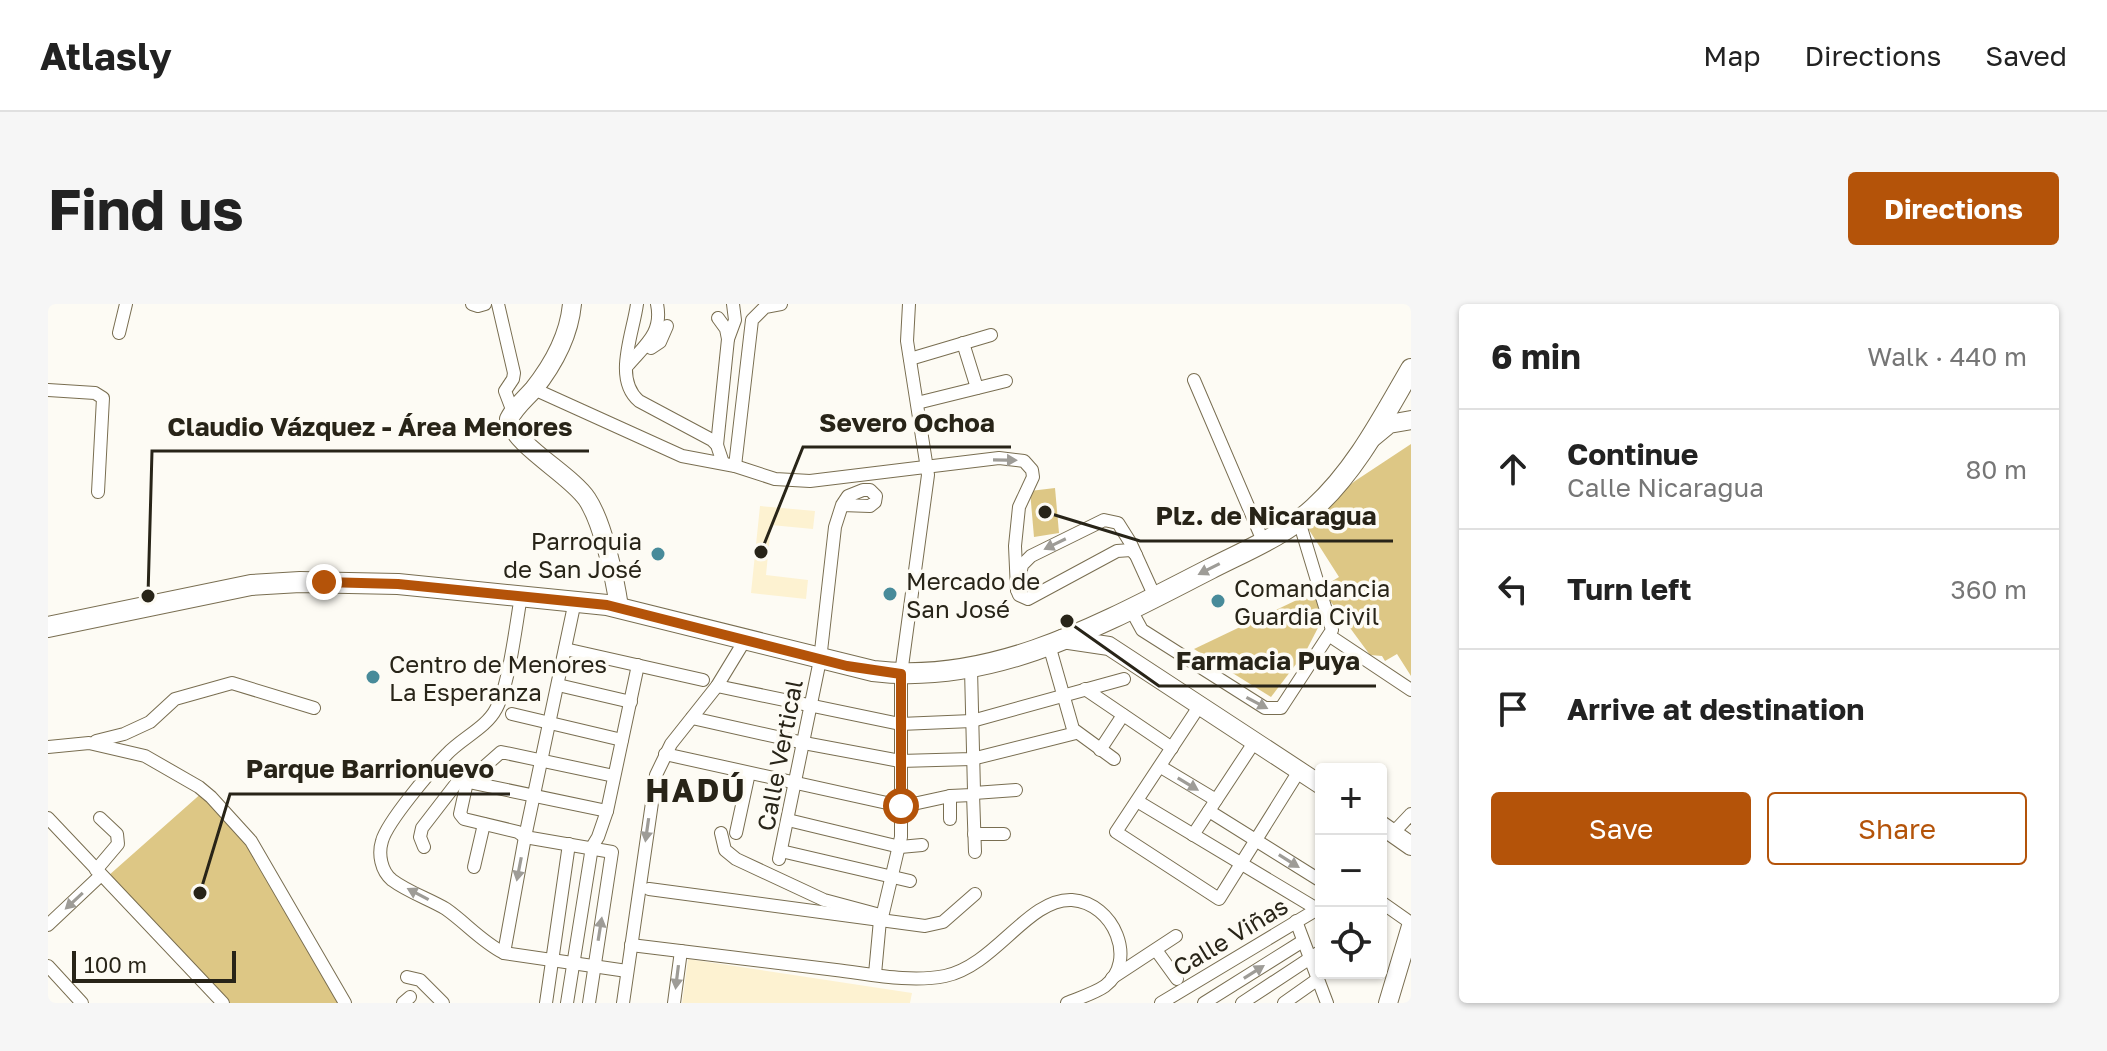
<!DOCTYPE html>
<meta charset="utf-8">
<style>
body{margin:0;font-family:"Golos Text",sans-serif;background:#f6f6f6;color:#222}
.controls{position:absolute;right:24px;bottom:24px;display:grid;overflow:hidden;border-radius:8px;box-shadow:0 2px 6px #0004}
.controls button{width:72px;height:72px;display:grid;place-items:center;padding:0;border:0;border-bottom:2px solid #e0e0e0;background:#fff;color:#222;font:40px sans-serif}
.scale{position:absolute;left:24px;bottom:20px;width:164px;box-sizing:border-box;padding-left:8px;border:4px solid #282418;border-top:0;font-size:22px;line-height:28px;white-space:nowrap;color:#282418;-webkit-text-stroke:6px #fdfbf4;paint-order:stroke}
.stop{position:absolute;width:24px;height:24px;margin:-18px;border:6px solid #b45309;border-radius:50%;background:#fff}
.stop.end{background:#b45309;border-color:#fff;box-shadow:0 2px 8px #0008}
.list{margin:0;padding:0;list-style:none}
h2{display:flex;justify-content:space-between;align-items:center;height:104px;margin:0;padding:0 32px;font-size:34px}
h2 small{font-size:26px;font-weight:400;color:#767676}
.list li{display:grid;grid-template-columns:52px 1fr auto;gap:24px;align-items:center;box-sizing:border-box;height:120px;padding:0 32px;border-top:2px solid #e0e0e0}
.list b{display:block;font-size:30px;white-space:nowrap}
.list p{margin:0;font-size:26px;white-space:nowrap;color:#767676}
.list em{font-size:26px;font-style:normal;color:#767676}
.actions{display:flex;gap:16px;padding:24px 32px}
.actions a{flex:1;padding:18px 0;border:2px solid #b45309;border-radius:8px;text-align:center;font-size:28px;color:#b45309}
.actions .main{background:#b45309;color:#fff}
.icon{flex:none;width:44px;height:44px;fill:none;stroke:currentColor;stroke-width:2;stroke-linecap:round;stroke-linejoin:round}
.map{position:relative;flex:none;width:1363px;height:699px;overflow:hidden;border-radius:8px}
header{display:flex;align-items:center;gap:48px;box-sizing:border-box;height:112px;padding:0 40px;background:#fff;border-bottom:2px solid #e0e0e0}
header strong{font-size:38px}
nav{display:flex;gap:44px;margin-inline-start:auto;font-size:28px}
.intro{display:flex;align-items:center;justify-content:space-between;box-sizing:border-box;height:192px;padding:0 48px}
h1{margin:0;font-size:56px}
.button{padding:20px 36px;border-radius:8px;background:#b45309;color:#fff;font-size:28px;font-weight:700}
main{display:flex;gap:48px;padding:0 48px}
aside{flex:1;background:#fff;border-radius:8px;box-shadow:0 2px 6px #0004}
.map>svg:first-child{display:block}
.built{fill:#fdf2d1}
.green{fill:#ddc785}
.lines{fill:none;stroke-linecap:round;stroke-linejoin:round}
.street-casing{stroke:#796e51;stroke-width:14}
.secondary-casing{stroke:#796e51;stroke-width:20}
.primary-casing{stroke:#796e51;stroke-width:22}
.street{stroke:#fff;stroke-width:12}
.secondary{stroke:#fff;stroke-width:18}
.primary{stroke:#fff;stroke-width:20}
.oneway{fill:#9e9c97}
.route{stroke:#b45309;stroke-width:10}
.poi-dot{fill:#488b9a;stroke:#fdfbf4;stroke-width:3}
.labels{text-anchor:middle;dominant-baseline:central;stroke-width:7;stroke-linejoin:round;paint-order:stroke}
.poi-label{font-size:24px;fill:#282418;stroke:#fdfbf4;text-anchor:start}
.street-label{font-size:24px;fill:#282418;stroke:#fdfbf4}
.district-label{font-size:32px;font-weight:bold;letter-spacing:2px;fill:#282418;stroke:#fdfbf4}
.leader{fill:none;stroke:#282418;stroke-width:3}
.callout-dot{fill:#282418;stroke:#fdfbf4;stroke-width:3}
.callout-label{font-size:26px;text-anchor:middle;font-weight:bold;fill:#282418;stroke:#fdfbf4;stroke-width:7;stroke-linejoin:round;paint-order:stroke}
</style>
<header>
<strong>Atlasly</strong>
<nav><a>Map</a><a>Directions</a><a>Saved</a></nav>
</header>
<div class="intro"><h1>Find us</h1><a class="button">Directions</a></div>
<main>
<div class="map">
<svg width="1363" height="699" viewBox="0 0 1363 699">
<rect width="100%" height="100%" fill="#fdfbf4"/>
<g class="built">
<path d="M712,202L767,207L765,225L723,221L718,271L760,276L758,295L703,289Z"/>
<path d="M640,655L864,689L862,699H634Z"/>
</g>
<g class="green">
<path d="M1363,140V372L1349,350L1337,357L1334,352L1322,351L1280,294L1281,279L1291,273L1256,218L1307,177Z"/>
<path d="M1007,184L1011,229L986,233L982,187Z"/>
<path d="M1272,285L1274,316L1258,347L1223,393L1146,345Z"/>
<path d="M156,487L177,505L301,699H171L62,583L51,580Z"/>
</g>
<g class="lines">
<defs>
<g id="street">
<path d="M424,0L430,2L437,0"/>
<path d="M450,0L466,69L465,75L457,87L465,108"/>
<path d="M589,0C585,30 565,75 591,97L664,136L669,141L675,159"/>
<path d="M71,29L78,0"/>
<path d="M680,35L687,16L685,0"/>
<path d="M915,39L929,84"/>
<path d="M603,44L612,38L619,22"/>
<path d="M862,55L943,31"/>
<path d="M580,61C597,41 615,29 609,0"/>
<path d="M1146,76L1215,237"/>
<path d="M486,85L634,152L687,162L727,175L762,177L951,154L976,157L984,166L985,173L971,203L967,242L969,286"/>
<path d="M0,86L47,89L55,94L50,188"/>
<path d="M869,99L958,77"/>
<path d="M669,141L680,35L678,25L670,14"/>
<path d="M687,162L704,16L717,3L733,0"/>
<path d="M972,271L974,261L983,252L1056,216L1070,219L1082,238L1107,293"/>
<path d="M969,286L971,291L980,295L1069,247L1083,246L1088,251"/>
<path d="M473,292C468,320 461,382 448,405C438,424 414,434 399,450C384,465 339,518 334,537C330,550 333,567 344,576C360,588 381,595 398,605C418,619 434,638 456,649L579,667"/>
<path d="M1082,304L1094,326L1217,404H1233L1284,326L1251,217"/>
<path d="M1282,332L1363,386"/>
<path d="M1001,341L1025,425L1066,455"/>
<path d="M517,345L655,376"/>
<path d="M510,381L583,398"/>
<path d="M669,382L852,420L924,417L1076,375"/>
<path d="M1037,385L1124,444"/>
<path d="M1152,401L1068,528L1171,595L1251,467"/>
<path d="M464,410L574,436"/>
<path d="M644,414L756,439L852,457L924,455L1028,429"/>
<path d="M48,437L76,430L102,418L127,395L184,379L266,404"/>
<path d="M0,443L41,439L97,452L151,483L163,493L203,537L297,699"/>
<path d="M1052,446L1075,411"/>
<path d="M617,450L848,501L856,502L902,492L924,491L926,487L923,365"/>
<path d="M1113,463L1168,496"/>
<path d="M926,489L968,486"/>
<path d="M925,490L927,548"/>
<path d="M902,492V515"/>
<path d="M1089,497L1269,605"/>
<path d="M1161,507L1273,577"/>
<path d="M0,514L175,699"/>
<path d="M740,516L852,543L874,541"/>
<path d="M673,529L677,546L688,555L776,596L832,611L835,609L853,533V370L880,171L859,37L861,0"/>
<path d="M688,529L701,469"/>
<path d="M1345,529L1363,510"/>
<path d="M926,530H956"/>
<path d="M1145,531L1207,437"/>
<path d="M376,543L372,533L374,524L411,476L559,507"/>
<path d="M733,547L862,577"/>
<path d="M731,555L772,356L787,223L794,201L800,192L815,186H822L828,192L827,198L822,202L794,201"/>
<path d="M426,563L436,520"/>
<path d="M48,566L70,540L69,530L52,514"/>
<path d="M601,585L877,622L895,618L927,590"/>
<path d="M1333,598L1363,619"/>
<path d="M1248,617L1279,699"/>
<path d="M0,621L52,572"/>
<path d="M583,641C651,649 720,658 788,666C822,670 862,679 897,672C948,661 980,594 1024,596C1066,599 1090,657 1057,682C1047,689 1031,694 1019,699"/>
<path d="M1108,646L1129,675"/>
<path d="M456,649L477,533L527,297"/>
<path d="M0,662L34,699"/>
<path d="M827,670L832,616"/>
<path d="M359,673L372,676L395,699"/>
<path d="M1064,674L1128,632"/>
<path d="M355,699L362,693"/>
<path d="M498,699L521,540"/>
<path d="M519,699L544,543L550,533L559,507L590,361"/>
<path d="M541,699L564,548L477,533L470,528L416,515L412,510L419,478L453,448L566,472"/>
<path d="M575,699L608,471L623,440L669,382L697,336"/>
<path d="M626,699L633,647"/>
<path d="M1113,699L1273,603"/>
<path d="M1156,699L1255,637"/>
<path d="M1194,699L1273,647"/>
<path d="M1236,699L1270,675"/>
</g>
<g id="secondary">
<path d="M524,0C521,32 505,61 485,86C477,95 467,103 461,115C467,142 522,170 539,195C555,219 567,275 571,303"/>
<path d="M1324,134L1341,120L1363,116"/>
<path d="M1014,335L1061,342L1273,481"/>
<path d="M1333,521L1363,542"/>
<path d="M1340,699L1363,622"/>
</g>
<path id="primary" d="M0,323L203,281L252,278L350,280L559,301L825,367C946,382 1058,318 1162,265C1197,247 1237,231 1266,204C1308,166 1335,113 1363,65"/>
</defs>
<use href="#street" class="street-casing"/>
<use href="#secondary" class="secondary-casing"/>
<use href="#primary" class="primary-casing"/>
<use href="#street" class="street"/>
<use href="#secondary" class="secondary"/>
<use href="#primary" class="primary"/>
</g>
<defs><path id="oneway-solid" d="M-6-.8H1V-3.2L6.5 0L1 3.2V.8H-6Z" transform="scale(2)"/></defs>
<g class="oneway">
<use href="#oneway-solid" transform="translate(957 156) rotate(1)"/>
<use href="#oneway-solid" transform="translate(1007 240) rotate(154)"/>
<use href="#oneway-solid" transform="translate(1161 265) rotate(153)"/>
<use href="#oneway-solid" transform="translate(1209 399) rotate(28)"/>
<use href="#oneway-solid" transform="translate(1140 480) rotate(31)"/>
<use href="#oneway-solid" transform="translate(599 526) rotate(98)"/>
<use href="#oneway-solid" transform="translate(1241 557) rotate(32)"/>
<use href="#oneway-solid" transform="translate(471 565) rotate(101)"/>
<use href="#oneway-solid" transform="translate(370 590) rotate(-152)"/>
<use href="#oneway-solid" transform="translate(26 597) rotate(137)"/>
<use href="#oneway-solid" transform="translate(552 625) rotate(-81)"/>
<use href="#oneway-solid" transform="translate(1206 668) rotate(-32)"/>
<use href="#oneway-solid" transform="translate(629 673) rotate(97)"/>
</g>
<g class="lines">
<path class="route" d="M276,278L350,280L559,301L799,362L853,370V502"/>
</g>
<g class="poi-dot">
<circle cx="610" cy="250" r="8"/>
<circle cx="842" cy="290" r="8"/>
<circle cx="1170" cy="297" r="8"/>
<circle cx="325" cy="373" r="8"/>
</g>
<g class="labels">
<g class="poi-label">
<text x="594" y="236" text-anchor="end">Parroquia<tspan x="594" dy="28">de San José</tspan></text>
<text x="858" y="276">Mercado de<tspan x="858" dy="28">San José</tspan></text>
<text x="1186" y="283">Comandancia<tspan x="1186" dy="28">Guardia Civil</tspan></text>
<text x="341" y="359">Centro de Menores<tspan x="341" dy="28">La Esperanza</tspan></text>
</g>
<g class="street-label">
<text transform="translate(731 451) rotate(-79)">Calle Vertical</text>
<text transform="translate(1182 632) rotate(-31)">Calle Viñas</text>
</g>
<g class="district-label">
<text x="648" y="486">HADÚ</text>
</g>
</g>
<path class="leader" d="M713 248L755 143H963M100 292L104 147H541M997 208L1092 237H1345M1019 317L1111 382H1328M152 589L182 490H462"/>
<g class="callout-dot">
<circle cx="713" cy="248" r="8"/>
<circle cx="100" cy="292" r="8"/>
<circle cx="997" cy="208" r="8"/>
<circle cx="1019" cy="317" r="8"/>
<circle cx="152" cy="589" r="8"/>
</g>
<g class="callout-label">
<text x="859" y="128">Severo Ochoa</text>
<text x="322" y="132">Claudio Vázquez - Área Menores</text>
<text x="1218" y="221">Plz. de Nicaragua</text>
<text x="1220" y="366">Farmacia Puya</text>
<text x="322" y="474">Parque Barrionuevo</text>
</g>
</svg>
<div class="controls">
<button>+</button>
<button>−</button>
<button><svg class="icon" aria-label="locate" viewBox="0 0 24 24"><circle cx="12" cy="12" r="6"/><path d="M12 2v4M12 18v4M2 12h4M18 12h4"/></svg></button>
</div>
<div class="scale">100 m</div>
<div class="stop" style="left:853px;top:502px"></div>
<div class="stop end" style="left:276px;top:278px"></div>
</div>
<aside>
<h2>6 min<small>Walk · 440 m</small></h2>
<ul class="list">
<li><svg class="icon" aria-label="ahead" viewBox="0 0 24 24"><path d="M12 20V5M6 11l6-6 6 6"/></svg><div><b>Continue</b><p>Calle Nicaragua</p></div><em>80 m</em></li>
<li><svg class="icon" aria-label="left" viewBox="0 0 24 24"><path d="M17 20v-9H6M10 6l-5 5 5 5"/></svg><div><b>Turn left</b></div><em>360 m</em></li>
<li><svg class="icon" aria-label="arrive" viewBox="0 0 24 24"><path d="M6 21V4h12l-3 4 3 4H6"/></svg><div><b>Arrive at destination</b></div></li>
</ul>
<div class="actions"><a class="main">Save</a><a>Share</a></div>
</aside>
</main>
